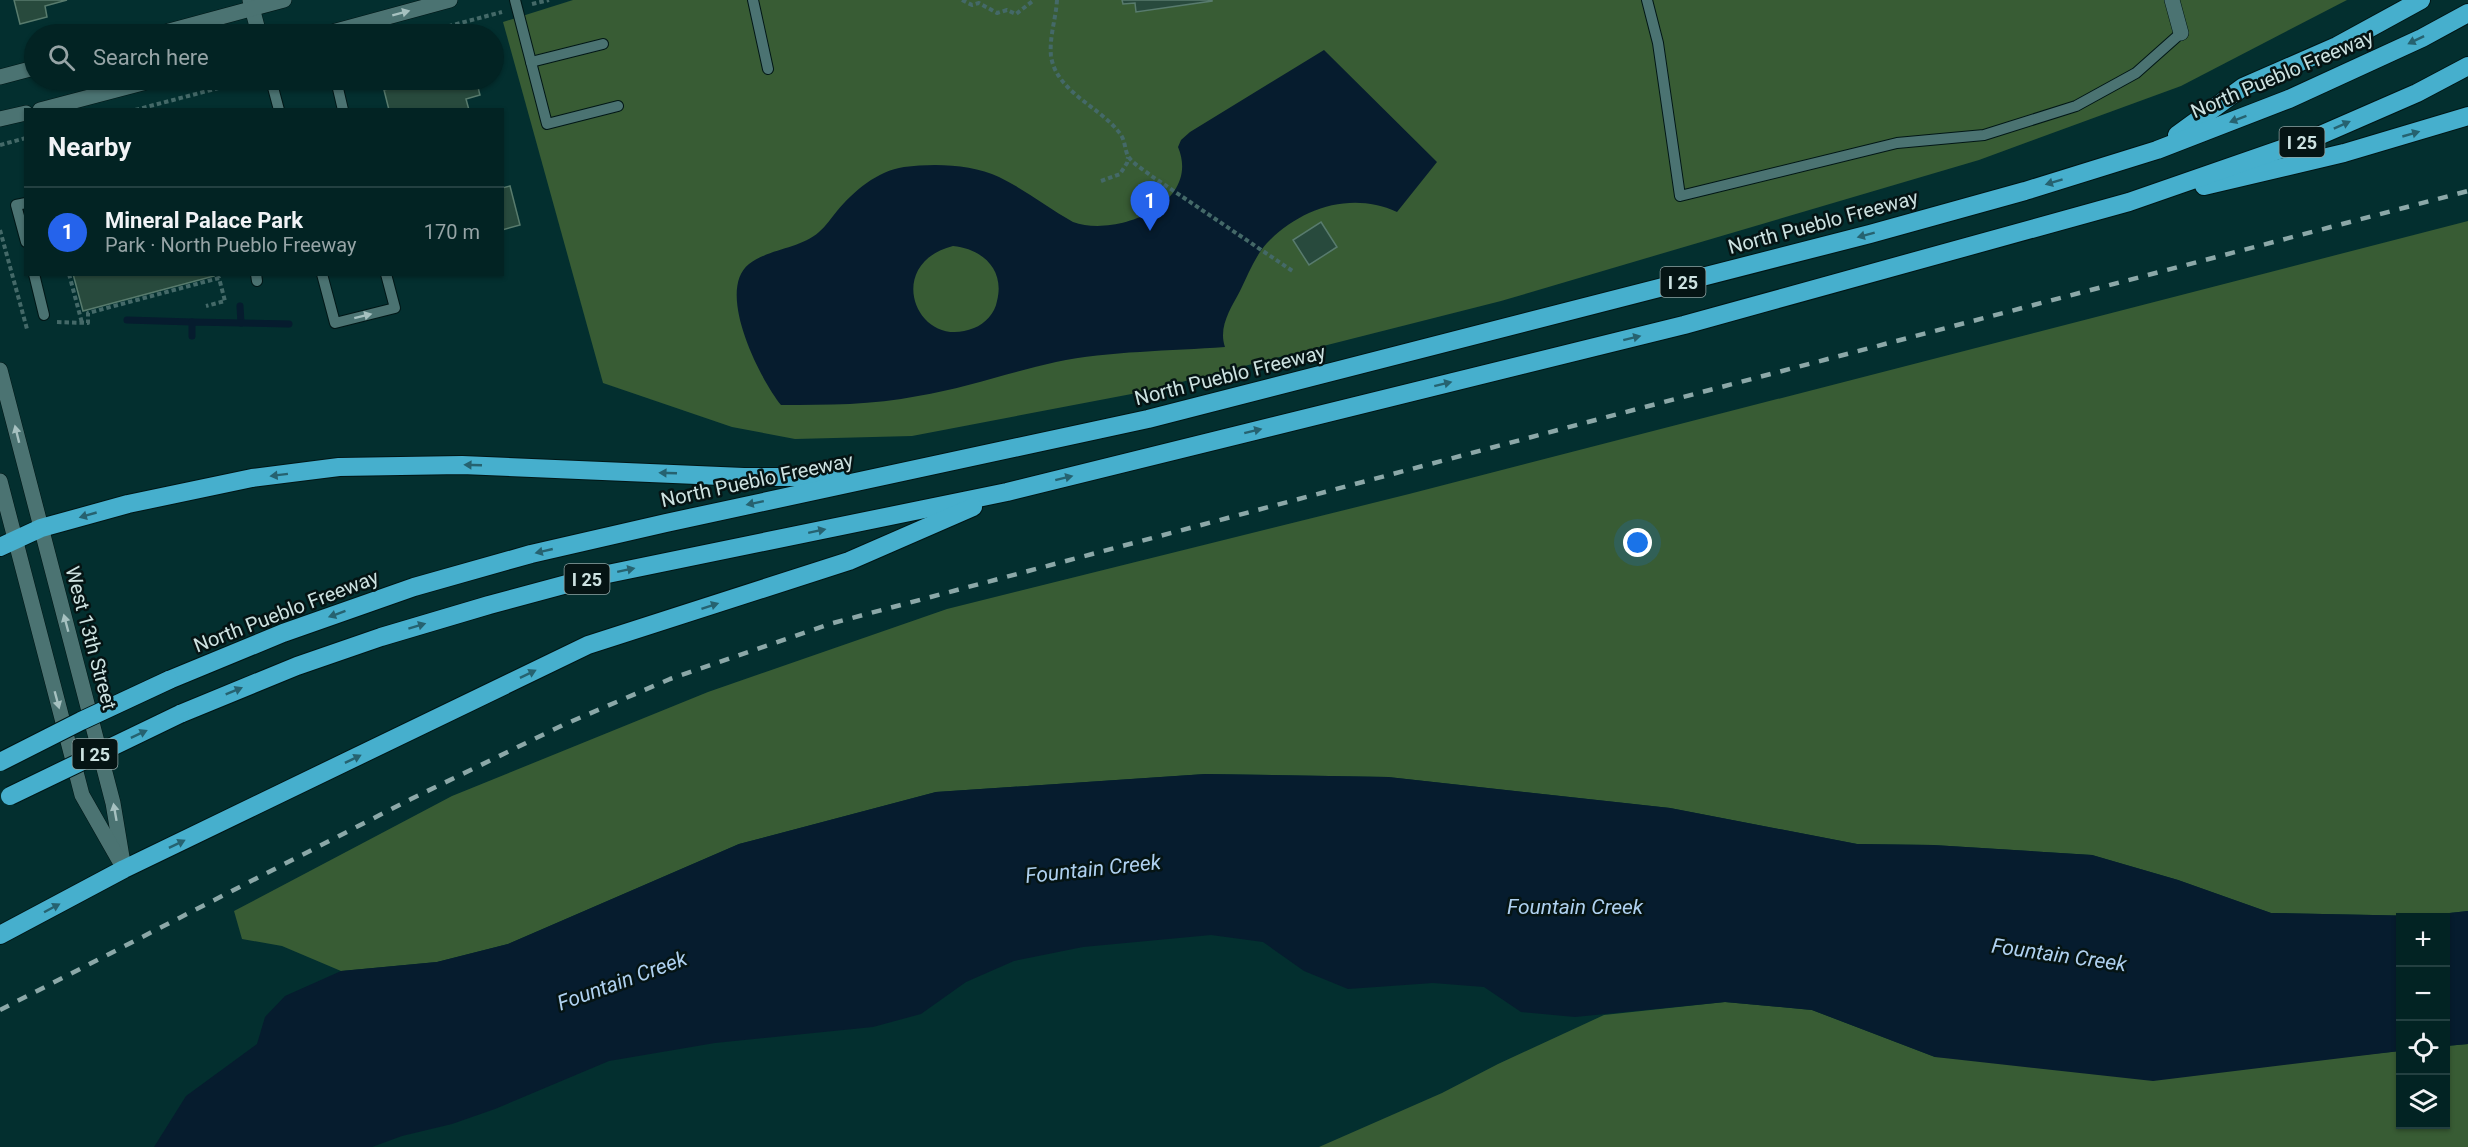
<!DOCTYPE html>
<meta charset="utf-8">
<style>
body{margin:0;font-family:Roboto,sans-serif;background:#102f30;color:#f1f3f6}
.controls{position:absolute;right:18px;bottom:18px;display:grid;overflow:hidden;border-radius:0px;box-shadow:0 2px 4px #0004}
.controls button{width:54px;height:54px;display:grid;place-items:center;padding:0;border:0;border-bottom:2px solid #234041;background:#022323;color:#f1f3f6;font:30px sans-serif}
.you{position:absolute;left:1638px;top:543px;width:21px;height:21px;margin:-15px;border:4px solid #fff;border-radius:50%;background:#1a73e8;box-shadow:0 0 0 9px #1a73e833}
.badge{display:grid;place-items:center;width:39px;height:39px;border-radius:50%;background:#2563eb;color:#fff;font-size:20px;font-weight:700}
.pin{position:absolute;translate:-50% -50px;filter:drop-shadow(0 2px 3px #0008)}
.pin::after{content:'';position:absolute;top:32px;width:21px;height:18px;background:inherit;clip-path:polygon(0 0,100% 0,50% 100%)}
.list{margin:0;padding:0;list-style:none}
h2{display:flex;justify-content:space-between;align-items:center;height:78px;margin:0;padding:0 24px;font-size:26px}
h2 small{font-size:20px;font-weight:400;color:#96a4a6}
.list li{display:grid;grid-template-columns:39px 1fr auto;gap:18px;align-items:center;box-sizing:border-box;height:90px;padding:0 24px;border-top:2px solid #234041}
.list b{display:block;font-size:22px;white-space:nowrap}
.list p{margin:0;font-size:20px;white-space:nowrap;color:#96a4a6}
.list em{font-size:20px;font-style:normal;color:#96a4a6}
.icon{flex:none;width:33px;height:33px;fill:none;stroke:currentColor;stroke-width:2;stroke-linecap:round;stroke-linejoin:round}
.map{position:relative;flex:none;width:2468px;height:1147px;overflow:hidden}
.search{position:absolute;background:#022323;box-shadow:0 2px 4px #0004;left:24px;top:24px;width:480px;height:66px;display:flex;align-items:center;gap:15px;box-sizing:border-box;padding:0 21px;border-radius:33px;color:#96a4a6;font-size:22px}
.panel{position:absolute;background:#022323;box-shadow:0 2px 4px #0004;left:24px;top:108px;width:480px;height:168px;border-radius:0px}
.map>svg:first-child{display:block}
.green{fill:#385c34}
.water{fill:#061c2e;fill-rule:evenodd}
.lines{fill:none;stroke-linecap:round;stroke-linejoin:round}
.stream{stroke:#061c2e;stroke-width:7}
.building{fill:#284a3d;stroke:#587b6d;stroke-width:1.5}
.lane-casing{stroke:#001616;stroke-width:12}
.street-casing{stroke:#001616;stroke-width:16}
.secondary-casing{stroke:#001616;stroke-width:16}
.highway-casing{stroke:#001616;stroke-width:20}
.path{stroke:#446968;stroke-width:4;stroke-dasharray:4.5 3;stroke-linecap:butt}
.lane{stroke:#4b7372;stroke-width:10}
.street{stroke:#4b7372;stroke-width:15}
.secondary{stroke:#4b7372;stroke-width:15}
.highway{stroke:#46afcd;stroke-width:18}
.rail{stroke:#8ca8a8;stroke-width:4.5;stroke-dasharray:10 10;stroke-linecap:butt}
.highway-bridge-casing{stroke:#001616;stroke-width:20;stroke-linecap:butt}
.highway-bridge{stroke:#46afcd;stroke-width:18}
.oneway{fill:#a6c1c0}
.oneway2{fill:#266270}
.labels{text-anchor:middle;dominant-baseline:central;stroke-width:5;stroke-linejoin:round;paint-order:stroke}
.shield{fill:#051414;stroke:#91a4a4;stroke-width:1.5}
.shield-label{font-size:18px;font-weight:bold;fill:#cde2e1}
.street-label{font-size:20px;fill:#cde2e1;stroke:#051414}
.water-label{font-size:21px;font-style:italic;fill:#afd1f0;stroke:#051414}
</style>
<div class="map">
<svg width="2468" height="1147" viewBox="0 0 2468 1147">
<rect width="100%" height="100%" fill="#032f2f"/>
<g class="green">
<path d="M573,0H2347L2181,86L1979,160L1501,301L1142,392L912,436L795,439L732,427L603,383L503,22Z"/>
<path d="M2468,221V911L2422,916L2271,913L2178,880L2092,855L1933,845L1857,844L1670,808L1388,777L1206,774L936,792L739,844L508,944L437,962L341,971L282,946L242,939L234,911L452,796L708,692L947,609L1409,494Z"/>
<path d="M1725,1002L1812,1010L1935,1057L2295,1062L2400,1051V1124H2446V1046L2468,1044V1147H1319L1442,1093L1498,1064L1604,1015Z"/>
</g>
<g class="water">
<path d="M1324,50L1437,162L1397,212C1351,191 1301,208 1267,243C1255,256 1248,275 1240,291C1231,308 1218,327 1225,347C1171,351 1109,351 1056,362C1010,372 965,388 918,396C873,405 827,405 781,405C760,379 715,291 749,264C770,248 800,249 819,232C826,226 831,218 837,211C854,191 877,171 904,167C934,163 972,164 999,177C1024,189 1048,208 1073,222C1116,238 1202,204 1178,147L1181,140L1190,132ZM953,246C983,249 1005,270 997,301C995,313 985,324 974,328C917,352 882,264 953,246Z"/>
<path d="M1205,774L1388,777L1670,808L1857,844L1933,845L2092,855L2178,880L2271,913L2422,916L2468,911V1044L2446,1046V918H2400V1051L2153,1081L1935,1057L1812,1010L1725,1002L1575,1017L1521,1012L1484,987L1433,983L1348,989L1304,971L1263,942L1211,935L1083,947L1014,961L966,982L921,1014L873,1027L715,1043L609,1061L495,1109L452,1124L402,1136L372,1147H154L186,1096L257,1044L265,1017L285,996L341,971L437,962L508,944L739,844L936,792Z"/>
</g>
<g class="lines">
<g class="stream">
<path d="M240,306L241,323"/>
<path d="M127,320L192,322"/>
<path d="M192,336V322L289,324"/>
</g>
</g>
<g class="building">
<path d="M14,0H67L45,6L47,17L20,24Z"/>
<path d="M1122,0H1212V1L1136,12L1135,3L1123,4Z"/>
<path d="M423,80H476L480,95L466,99L469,110H389L384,90Z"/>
<path d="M510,186L520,225L502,230V188Z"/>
<path d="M1321,222L1337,247L1309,265L1293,240Z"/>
<path d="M73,274H213L214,276L83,311Z"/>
</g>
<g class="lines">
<defs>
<g id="lane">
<path d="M515,0L547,124L618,106"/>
<path d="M753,0L768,69"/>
<path d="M1647,0L1658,43L1680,196L1897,143L1984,135L2076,106L2136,73L2181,33"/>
<path d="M531,62L603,44"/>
<path d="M271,80L279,110"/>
<path d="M336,80L343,110"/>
<path d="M26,203L16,205L26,242"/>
<path d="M34,274L44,315"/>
<path d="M256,274L257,281"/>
<path d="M322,274L335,323L395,308L386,274"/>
</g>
<g id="street">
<path d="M250,0L259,34"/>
<path d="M2172,0L2181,33"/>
</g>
<g id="secondary">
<path d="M158,34L284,0"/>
<path d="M325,34L450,0"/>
<path d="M0,77L34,68"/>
<path d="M40,110L154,80"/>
<path d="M0,119L26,113"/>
<path d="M0,370L113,803L124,869"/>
<path d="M0,481L82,795L119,860"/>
</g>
<g id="highway">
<path d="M2177,135L2243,87L2337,46L2421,0"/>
<path d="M2204,186L2344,153L2468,116"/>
<path d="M0,547L41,528L128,504L252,478L339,467L462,465L744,477H839"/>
<path d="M169,680L283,633L414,587L531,554L666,523L1148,419L1870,234L2025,191L2157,150L2289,99L2422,38L2468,13"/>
<path d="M180,714L297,666L381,637L489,605L593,577L1007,492L1684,325L2129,202L2316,137L2417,93L2468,66"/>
<path d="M0,935L124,869L588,645L849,561L973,507"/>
</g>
</defs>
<use href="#lane" class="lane-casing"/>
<use href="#street" class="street-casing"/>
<use href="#secondary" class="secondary-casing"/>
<use href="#highway" class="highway-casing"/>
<g class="path">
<path d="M962,0L972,5L979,3L997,13L1007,10L1016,14L1034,0"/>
<path d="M1057,0C1056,18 1049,38 1051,56C1056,91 1098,106 1118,131C1126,140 1124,148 1128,156C1132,163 1144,170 1150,175L1294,272"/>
<path d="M532,4L549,0"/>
<path d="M419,34L502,12"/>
<path d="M135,110L249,80"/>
<path d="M0,145L26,138"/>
<path d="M1101,181L1120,174L1127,163L1128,157"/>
<path d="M0,230L27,329"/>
<path d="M69,274L82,323"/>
<path d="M57,322L88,323V313L219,278L225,301L206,306"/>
</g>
<use href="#lane" class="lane"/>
<use href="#street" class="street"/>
<use href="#secondary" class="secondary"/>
<use href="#highway" class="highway"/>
<path class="rail" d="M0,1010L411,799L563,725L670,679L833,623L1603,418L2468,191"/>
<defs>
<g id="highway-bridge">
<path d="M0,762L81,721L169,680"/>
<path d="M10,796L180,714"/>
</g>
</defs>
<use href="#highway-bridge" class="highway-bridge-casing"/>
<use href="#highway-bridge" class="highway-bridge"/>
</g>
<defs><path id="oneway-solid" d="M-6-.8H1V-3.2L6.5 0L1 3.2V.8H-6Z" transform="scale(1.5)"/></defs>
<g class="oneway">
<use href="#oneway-solid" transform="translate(401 13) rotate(-15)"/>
<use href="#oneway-solid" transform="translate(363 316) rotate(-14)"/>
<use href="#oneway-solid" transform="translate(17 434) rotate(-104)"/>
<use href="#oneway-solid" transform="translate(66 623) rotate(-105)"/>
<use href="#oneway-solid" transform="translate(57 700) rotate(75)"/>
<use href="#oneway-solid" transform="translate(115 812) rotate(-100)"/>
</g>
<g class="oneway2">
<use href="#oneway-solid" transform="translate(2416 40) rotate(154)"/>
<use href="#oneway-solid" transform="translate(2238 119) rotate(159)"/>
<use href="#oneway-solid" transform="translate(2342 125) rotate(-24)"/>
<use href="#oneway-solid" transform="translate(2411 134) rotate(-16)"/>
<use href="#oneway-solid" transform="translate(2054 182) rotate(163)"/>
<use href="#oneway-solid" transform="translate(1866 235) rotate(165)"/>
<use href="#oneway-solid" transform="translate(1632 338) rotate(-14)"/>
<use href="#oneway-solid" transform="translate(1443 384) rotate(-14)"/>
<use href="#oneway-solid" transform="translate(1253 431) rotate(-14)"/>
<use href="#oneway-solid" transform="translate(473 465) rotate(-178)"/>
<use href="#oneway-solid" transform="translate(668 473) rotate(-178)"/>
<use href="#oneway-solid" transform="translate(279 475) rotate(173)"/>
<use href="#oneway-solid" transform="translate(1064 478) rotate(-14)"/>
<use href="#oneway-solid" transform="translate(755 503) rotate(168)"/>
<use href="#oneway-solid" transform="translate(88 515) rotate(164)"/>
<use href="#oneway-solid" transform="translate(817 531) rotate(-12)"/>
<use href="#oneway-solid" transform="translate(544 551) rotate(167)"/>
<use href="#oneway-solid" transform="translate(626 570) rotate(-12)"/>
<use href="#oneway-solid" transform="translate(710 606) rotate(-18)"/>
<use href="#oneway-solid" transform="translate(337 614) rotate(160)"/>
<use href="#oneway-solid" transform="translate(417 626) rotate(-17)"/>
<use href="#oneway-solid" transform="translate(528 674) rotate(-26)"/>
<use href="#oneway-solid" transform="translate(234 691) rotate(-22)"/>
<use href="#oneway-solid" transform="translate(139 734) rotate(-25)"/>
<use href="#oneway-solid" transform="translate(353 759) rotate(-26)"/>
<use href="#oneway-solid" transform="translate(177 844) rotate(-26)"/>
<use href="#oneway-solid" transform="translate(52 908) rotate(-28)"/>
</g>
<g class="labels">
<g class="shield">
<rect x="2279.5" y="127" width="45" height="30" rx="4.5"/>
<rect x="1660.5" y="267" width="45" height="30" rx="4.5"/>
<rect x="564.5" y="564" width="45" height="30" rx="4.5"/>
<rect x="72.5" y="739" width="45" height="30" rx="4.5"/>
</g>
<g class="shield-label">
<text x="2302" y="142">I 25</text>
<text x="1683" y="282">I 25</text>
<text x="587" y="579">I 25</text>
<text x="95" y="754">I 25</text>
</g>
<g class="street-label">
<text transform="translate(2282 74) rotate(-23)">North Pueblo Freeway</text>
<text transform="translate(1823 222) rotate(-15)">North Pueblo Freeway</text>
<text transform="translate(1230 375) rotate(-14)">North Pueblo Freeway</text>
<text transform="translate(757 480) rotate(-12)">North Pueblo Freeway</text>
<text transform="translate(286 611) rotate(-21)">North Pueblo Freeway</text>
<text transform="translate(91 638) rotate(75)">West 13th Street</text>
</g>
<g class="water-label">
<text transform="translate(1093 869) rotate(-6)">Fountain Creek</text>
<text x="1575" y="907">Fountain Creek</text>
<text transform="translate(2059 955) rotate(8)">Fountain Creek</text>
<text transform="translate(622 981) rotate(-20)">Fountain Creek</text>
</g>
</g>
</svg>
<div class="controls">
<button>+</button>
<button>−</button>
<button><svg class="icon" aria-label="locate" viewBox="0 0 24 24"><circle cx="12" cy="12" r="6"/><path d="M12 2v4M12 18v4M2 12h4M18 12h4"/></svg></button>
<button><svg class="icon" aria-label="layers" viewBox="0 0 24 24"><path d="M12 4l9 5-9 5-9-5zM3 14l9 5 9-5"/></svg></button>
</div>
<div class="you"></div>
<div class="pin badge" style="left:1150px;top:231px">1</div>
<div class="search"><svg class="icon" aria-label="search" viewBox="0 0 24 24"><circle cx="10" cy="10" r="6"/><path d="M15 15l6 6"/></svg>Search here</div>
<section class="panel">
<h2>Nearby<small></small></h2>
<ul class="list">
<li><span class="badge">1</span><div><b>Mineral Palace Park</b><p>Park · North Pueblo Freeway</p></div><em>170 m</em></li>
</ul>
</section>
</div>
